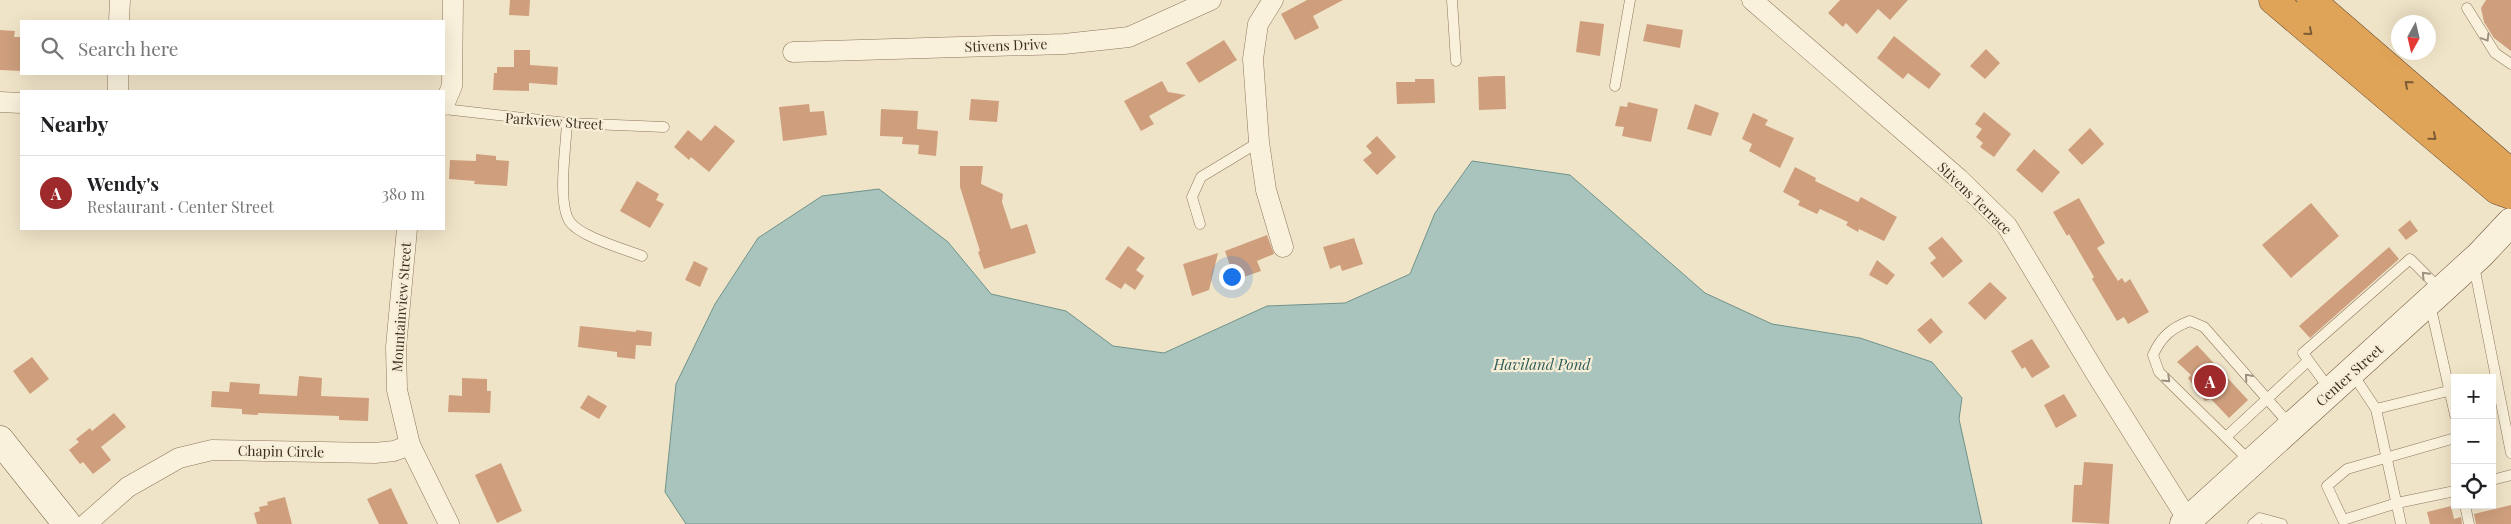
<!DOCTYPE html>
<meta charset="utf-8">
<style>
body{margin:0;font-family:"Playfair Display",serif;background:#f6f6f6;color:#202124}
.controls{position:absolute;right:15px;bottom:15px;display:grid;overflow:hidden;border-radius:0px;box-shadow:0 5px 20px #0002}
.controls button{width:45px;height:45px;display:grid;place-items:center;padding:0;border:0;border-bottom:1px solid #e0e0e0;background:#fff;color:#202124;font:25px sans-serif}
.compass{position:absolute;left:2391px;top:15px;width:45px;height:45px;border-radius:50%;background:#fff;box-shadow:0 5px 20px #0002;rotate:188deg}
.you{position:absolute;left:1231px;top:276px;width:18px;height:18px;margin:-12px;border:4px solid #fff;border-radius:50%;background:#1a73e8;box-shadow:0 0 0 8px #1a73e833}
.badge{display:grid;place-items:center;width:32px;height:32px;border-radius:50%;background:#9e2a2b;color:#fff;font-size:16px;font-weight:700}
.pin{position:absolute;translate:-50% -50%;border:2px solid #fff;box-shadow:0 1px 5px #0006}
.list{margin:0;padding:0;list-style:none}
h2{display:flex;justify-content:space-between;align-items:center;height:65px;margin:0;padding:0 20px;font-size:21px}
h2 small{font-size:16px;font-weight:400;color:#757577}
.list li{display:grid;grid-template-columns:32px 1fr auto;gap:15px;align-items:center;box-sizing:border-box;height:75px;padding:0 20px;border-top:1px solid #e0e0e0}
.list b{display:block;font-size:19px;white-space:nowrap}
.list p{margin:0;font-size:16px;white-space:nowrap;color:#757577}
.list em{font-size:16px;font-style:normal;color:#757577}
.icon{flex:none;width:28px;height:28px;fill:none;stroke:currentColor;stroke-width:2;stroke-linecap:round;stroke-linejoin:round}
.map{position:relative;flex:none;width:2511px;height:524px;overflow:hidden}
.search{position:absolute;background:#fff;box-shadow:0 5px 20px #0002;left:20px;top:20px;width:425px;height:55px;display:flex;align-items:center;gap:12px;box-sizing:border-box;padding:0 18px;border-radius:0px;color:#757577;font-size:19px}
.panel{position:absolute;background:#fff;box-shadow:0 5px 20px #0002;left:20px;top:90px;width:425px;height:140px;border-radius:0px}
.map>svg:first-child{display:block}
.water{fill:#a9c4bc;stroke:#6f938a}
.building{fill:#cf9f7d}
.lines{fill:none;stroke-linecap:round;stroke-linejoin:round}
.lane-casing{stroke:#8d765c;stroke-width:11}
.street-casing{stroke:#8d765c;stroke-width:21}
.secondary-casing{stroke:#6f573f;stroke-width:29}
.highway-casing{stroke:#5b4430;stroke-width:29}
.lane{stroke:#faf1dc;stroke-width:10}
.street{stroke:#faf1dc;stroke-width:20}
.secondary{stroke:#faf1dc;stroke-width:28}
.highway{stroke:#e0a458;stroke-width:28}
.oneway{stroke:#7e5d36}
.oneway2{stroke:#9c907e}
.labels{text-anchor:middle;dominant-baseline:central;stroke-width:4.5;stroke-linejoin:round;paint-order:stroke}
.street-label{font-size:14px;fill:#3d2e20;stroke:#f7eed8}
.water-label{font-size:15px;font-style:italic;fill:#2f5d5a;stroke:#f7eed8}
</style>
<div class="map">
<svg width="2511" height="524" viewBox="0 0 2511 524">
<rect width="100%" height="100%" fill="#f0e4c8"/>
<path class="water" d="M1472,161L1570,175L1705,293L1772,324L1860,338L1932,362L1962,398L1959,419L1982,524H686L665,492L676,384L715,304L758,238L822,196L879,189L948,242L991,294L1066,311L1113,346L1164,353L1267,306L1345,303L1410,274L1435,213Z"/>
<g class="building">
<path d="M510,0H530L529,16L509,15Z"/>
<path d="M1307,0H1343L1313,16L1319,28L1295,40L1281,14Z"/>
<path d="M1840,0H1908L1890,20L1878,9L1857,34L1846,23L1843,27L1828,13Z"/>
<path d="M2486,0H2511V51L2494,38L2484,22L2481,8Z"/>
<path d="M1580,21L1604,24L1600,56L1576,52Z"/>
<path d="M1647,24L1683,30L1680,48L1643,41Z"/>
<path d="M0,30L15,31L14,37H21V71L0,70Z"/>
<path d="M1894,36L1941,74L1929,89L1908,73L1903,79L1877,58Z"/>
<path d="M1224,40L1237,60L1199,83L1186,63Z"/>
<path d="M1986,49L2000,63L1985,79L1970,66Z"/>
<path d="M514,50H530V65L558,67L557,85L529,83V91L493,90L494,73H497V67H514Z"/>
<path d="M1496,76H1505L1506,109L1479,110L1478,77Z"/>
<path d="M1415,79H1434L1435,103L1397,104L1396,82H1415Z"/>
<path d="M1162,81L1168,92L1186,95L1149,116L1154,124L1141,131L1124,101Z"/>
<path d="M971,99L999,101L997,122L969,120Z"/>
<path d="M1628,102L1658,109L1651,142L1622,136L1624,127L1615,126L1620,106L1627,107Z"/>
<path d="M809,104L810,112L824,111L827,135L783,141L779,107Z"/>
<path d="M1695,104L1719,113L1711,136L1687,129Z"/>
<path d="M881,109L918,111L917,129L938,131L936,156L918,154L919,145L902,144L903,137L880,136Z"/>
<path d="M1984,112L2011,134L1994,157L1980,147L1983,143L1976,137L1982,129L1975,124Z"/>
<path d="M1753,113L1768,120L1765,125L1794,138L1780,168L1749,151L1752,144L1742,139Z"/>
<path d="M715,125L735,141L709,172L691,157L689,160L674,147L688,130L701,141Z"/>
<path d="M2090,128L2104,144L2082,165L2068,150Z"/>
<path d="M1377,136L1396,157L1377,175L1363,160L1372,153L1366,146Z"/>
<path d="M2034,149L2060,172L2042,193L2016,170Z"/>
<path d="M476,154L496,156V160L509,161L507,186L474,184L475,181L449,179L450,160L476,161Z"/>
<path d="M960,166H983L981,184L1003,194L1002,202L1011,229L1027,224L1036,253L984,269L978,252L980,251L960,187Z"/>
<path d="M1795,167L1816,178L1815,181L1858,202L1861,197L1897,217L1884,241L1859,229L1858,232L1846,225L1848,222L1820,209L1817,214L1798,205L1800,201L1783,192Z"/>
<path d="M637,181L659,194L656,200L664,204L650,228L620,211Z"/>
<path d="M2079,198L2105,243L2097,248L2118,281L2122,278L2125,283L2130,279L2149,312L2128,324L2124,317L2117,321L2092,279L2094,277L2069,234L2067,236L2053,212Z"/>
<path d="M2311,203L2339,236L2291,278L2262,245Z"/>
<path d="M2410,220L2418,231L2406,240L2398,230Z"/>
<path d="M1267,235L1274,254L1257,261L1261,271L1235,280L1225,251Z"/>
<path d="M1942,237L1963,261L1943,278L1930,263L1936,258L1928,248Z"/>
<path d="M1354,238L1363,264L1342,271L1340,265L1330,269L1323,247Z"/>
<path d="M1128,246L1145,258L1136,270L1144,276L1135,290L1125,283L1121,289L1105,279Z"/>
<path d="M2389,247L2399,259L2310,338L2299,326Z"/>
<path d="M1218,253L1209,290L1192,296L1183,264Z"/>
<path d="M1877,260L1895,275L1887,285L1869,275Z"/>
<path d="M694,261L708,268L700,287L685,280Z"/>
<path d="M1990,282L2007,298L1985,320L1968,303Z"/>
<path d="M1931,318L1943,332L1930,344L1917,330Z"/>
<path d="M580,326L636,332V330L652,332L651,346L636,345L635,359L617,357V352L578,347Z"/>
<path d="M2032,339L2050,367L2032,378L2025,367L2022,369L2011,351Z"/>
<path d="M2197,345L2248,400L2229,418L2211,399L2205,401L2188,378L2191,375L2177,362Z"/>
<path d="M32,357L49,379L30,394L13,371Z"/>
<path d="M299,376L322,378L321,396L369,398L368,421L339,420V416L258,413V415L242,414V409L211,407L212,391L229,392L230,382L260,384L259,394L297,396Z"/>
<path d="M462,378L487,379V391H491L490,413L448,412L449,395L462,396Z"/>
<path d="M2064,394L2077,416L2056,428L2044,405Z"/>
<path d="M588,395L607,406L599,419L580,408Z"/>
<path d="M114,413L126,427L101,447L111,460L93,474L83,462L80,464L69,450L79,442L76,439L90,428L92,431Z"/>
<path d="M2084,462L2113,464L2109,524L2072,522L2074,485H2082Z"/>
<path d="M501,463L522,511L497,523L475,475Z"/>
<path d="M391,488L408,524H379L367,499Z"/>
<path d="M285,497L292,524H257L254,513L260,511L259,507L268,505L267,502Z"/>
<path d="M2511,505V524H2476L2474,514Z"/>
<path d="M2451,506L2454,519L2461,517L2462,524H2430L2427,512Z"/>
</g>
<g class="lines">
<defs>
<g id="lane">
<path d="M1452,0L1456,61"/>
<path d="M2467,8L2495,53L2511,64"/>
<path d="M1615,86L1630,0"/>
<path d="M444,109L567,123L664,127"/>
<path d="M567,123C566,146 557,204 570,222C581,237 624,249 642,256"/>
<path d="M1200,224L1192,197L1201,177L1259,142"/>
<path d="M2474,266L2511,453"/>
<path d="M2430,304L2455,415"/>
<path d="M2352,373L2376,409L2401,524"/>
<path d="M2330,390L2303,353L2410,259L2440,289"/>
<path d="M2376,409L2448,391"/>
<path d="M2226,437L2308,361"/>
<path d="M2455,438L2347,469L2327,486L2343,520L2397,503L2455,491"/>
<path d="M2251,462L2159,372L2153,355C2161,337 2171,328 2190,321L2204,327L2291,426"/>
<path d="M2492,480L2511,475"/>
<path d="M2465,505L2469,524"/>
<path d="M2253,524L2260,518L2282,524"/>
</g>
<g id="street">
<path d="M1273,0L1258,24L1253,59L1259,142L1266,190L1283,247"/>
<path d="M1752,0L1958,178L2007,226L2098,377L2188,520"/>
<path d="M119,21L120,0"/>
<path d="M793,52L1064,44L1129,37L1211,0"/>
<path d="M118,91V74"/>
<path d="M0,102L21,103"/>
<path d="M444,105L452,86L453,0"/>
<path d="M407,229L396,347L397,390L410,445"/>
<path d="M86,524L128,487L179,458L212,450L375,453L394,451L410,445L449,524"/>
</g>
<g id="secondary">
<path d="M0,440L67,524"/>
<path d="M2184,524L2480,255L2511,222"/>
</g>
<g id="highway">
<path d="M2273,0L2497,190L2511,195"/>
<path d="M2311,0L2511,173"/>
</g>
</defs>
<use href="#lane" class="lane-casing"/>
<use href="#street" class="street-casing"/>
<use href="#secondary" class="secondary-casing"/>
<use href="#highway" class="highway-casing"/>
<use href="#lane" class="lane"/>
<use href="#street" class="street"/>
<use href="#secondary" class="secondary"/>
<use href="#highway" class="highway"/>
</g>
<defs><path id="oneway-chevron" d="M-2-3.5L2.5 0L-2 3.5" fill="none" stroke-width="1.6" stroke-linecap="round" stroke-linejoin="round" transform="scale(1.25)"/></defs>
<g class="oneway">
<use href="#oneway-chevron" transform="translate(2309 32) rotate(41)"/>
<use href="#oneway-chevron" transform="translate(2408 84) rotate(-139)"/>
<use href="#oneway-chevron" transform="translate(2433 137) rotate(40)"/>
</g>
<g class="oneway2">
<use href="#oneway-chevron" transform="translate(2486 38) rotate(59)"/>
<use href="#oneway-chevron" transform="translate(2425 275) rotate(-134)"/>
<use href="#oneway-chevron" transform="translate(2248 377) rotate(-131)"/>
<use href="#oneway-chevron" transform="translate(2167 379) rotate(44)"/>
</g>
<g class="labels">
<g class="street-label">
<text transform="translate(1006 45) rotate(-2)">Stivens Drive</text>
<text transform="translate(554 121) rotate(4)">Parkview Street</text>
<text transform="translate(1975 198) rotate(44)">Stivens Terrace</text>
<text transform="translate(401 307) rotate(-86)">Mountainview Street</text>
<text transform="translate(2349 375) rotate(-42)">Center Street</text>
<text transform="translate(281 451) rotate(1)">Chapin Circle</text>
</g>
<g class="water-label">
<text x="1542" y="364">Haviland Pond</text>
</g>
</g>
</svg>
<div class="controls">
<button>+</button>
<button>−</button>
<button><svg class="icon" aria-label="locate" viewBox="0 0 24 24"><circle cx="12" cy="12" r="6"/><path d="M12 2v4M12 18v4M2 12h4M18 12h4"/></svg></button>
</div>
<svg class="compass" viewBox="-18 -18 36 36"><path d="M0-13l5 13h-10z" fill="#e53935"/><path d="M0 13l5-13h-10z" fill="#757577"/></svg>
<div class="you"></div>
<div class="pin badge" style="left:2210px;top:381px">A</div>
<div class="search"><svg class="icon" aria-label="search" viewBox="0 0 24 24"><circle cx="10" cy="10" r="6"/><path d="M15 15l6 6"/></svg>Search here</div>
<section class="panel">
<h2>Nearby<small></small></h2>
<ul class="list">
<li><span class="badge">A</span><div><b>Wendy's</b><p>Restaurant · Center Street</p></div><em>380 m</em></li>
</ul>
</section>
</div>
